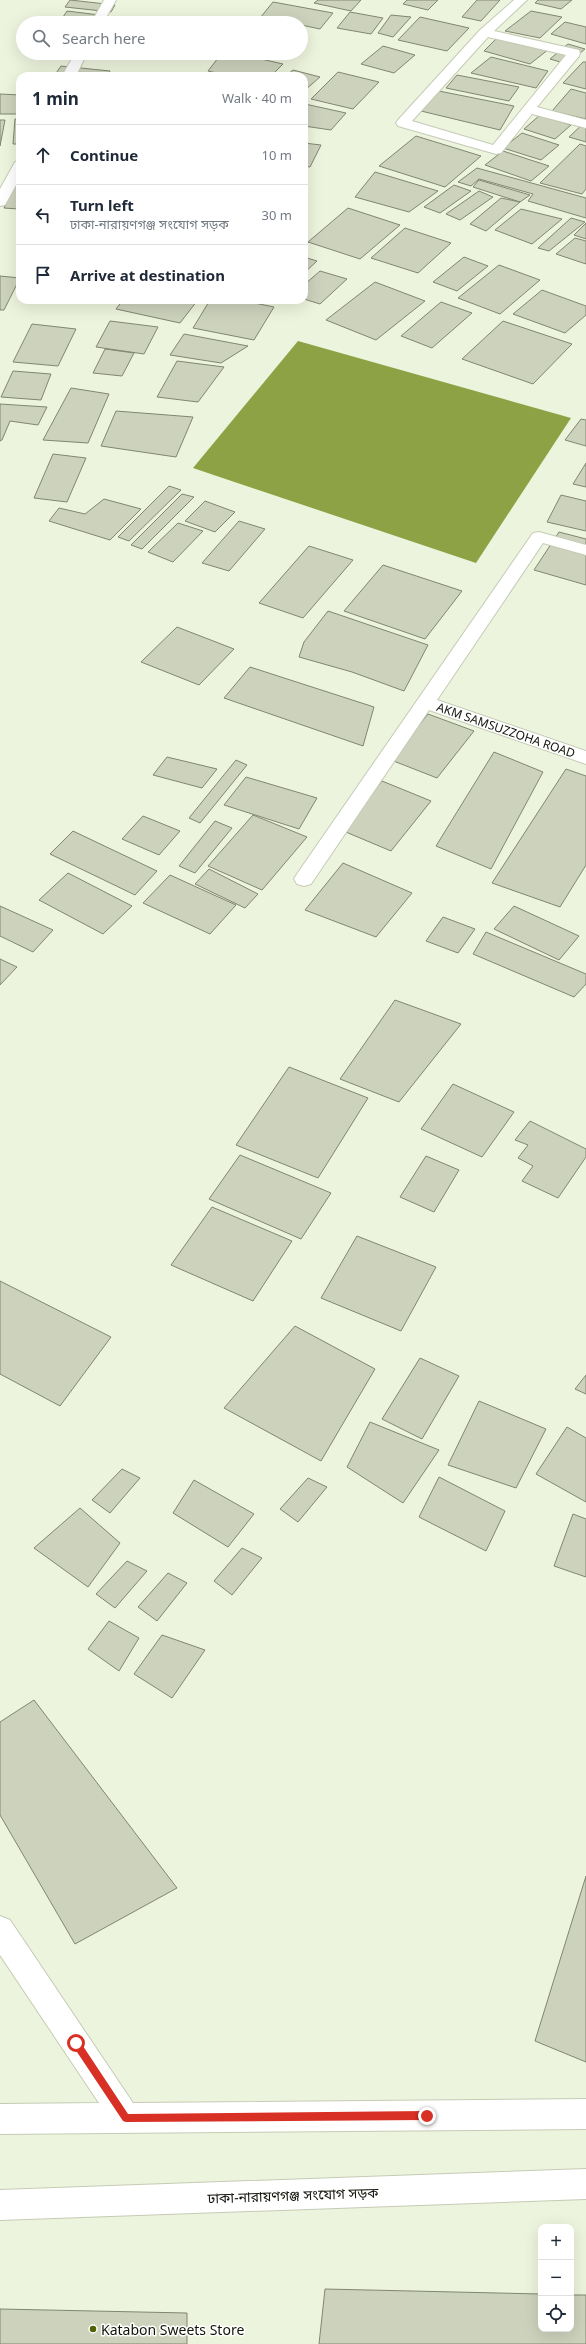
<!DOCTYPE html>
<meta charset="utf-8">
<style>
body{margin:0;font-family:"Noto Sans","Noto Sans Bengali",sans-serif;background:#f2f2f3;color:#1f2937}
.controls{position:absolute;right:12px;bottom:12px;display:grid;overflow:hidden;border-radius:8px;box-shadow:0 4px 16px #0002}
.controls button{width:36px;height:36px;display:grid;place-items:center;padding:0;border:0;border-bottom:1px solid #e0e1e3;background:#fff;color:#1f2937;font:20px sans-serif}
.stop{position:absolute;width:12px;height:12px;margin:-9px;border:3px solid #d93025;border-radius:50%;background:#fff}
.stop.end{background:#d93025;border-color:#fff;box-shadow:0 1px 4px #0008}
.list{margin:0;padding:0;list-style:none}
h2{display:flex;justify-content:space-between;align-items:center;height:52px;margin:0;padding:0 16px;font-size:17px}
h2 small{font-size:13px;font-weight:400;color:#747a83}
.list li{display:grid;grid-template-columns:26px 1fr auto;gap:12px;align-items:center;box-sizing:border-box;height:60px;padding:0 16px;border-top:1px solid #e0e1e3}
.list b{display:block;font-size:15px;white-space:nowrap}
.list p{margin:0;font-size:13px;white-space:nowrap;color:#747a83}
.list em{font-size:13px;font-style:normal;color:#747a83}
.icon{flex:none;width:22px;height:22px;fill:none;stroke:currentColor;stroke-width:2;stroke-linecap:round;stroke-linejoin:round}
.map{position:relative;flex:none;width:586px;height:2344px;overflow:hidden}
.search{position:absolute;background:#fff;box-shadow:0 4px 16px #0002;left:16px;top:16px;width:292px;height:44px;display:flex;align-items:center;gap:10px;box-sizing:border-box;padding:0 14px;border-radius:22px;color:#747a83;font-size:15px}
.panel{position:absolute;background:#fff;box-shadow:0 4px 16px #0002;left:16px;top:72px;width:292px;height:232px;border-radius:12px}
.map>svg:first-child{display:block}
.water{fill:#8da244}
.building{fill:#ccd2bc;stroke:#808671}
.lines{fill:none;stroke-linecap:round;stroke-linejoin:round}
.street-casing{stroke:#c5cbb5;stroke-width:2}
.primary-casing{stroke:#c5cbb5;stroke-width:2}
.street{fill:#fff;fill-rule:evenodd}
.primary{fill:#fff;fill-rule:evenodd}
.route{fill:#d93025}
.poi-dot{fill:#516104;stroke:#fff;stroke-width:1.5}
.labels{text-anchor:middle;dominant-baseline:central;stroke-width:3;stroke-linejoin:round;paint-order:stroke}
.street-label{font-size:12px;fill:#11130b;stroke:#fff}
.near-street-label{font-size:14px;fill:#11130b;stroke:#fff}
.near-poi-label{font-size:14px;fill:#11130b;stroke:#fff;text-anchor:start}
</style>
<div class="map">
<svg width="586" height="2344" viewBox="0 0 586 2344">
<rect width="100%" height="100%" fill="#edf4dd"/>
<path class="water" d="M298,341L571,418L476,563L193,468Z"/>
<g class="building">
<path d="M70,0L115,5L111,12L65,7Z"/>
<path d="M318,0H361L351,11L314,3Z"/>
<path d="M407,0H438L428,10L403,4Z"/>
<path d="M477,0H500L481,21L462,17Z"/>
<path d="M538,0H572L561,9L535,3Z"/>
<path d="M273,2L333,13L320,29L301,25V23L260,18Z"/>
<path d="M67,11L108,16L104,22L63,17Z"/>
<path d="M531,11L562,17L540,38L505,31Z"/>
<path d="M350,12L383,18L371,34L337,28Z"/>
<path d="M391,15L411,17L393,37L378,33Z"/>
<path d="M420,17L469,28L447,51L398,40Z"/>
<path d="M565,22L586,27V44L551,34Z"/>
<path d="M497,38L549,49L530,64L484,51Z"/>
<path d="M568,44L585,49L567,64L550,59Z"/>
<path d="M383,46L415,55L394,73L361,64Z"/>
<path d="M222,53H235L283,64L271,76H229L208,71Z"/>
<path d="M491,57L548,71L536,88L471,73Z"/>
<path d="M583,62H586V89L563,83Z"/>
<path d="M61,66L110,71L107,76H54Z"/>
<path d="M293,70L320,77L304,91V76H286Z"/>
<path d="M338,72L379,82L353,109L311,99Z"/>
<path d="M457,75L519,87L509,101L446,88Z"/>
<path d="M571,89L586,93V119L552,111Z"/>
<path d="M439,91L514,106L500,130L421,111Z"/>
<path d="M0,94L20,95V114H0Z"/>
<path d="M305,104L346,113L331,130L304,126Z"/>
<path d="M540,115L571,125L555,139L524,129Z"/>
<path d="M15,119H20V144H13Z"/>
<path d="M0,120H5L0,146Z"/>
<path d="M586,121V142L569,137Z"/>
<path d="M522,133L559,145L541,160L503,148Z"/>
<path d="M416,136L481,156L445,187L379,166Z"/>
<path d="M304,143L321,145L310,167L304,166Z"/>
<path d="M580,144L586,146V189L582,194L540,183Z"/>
<path d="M503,151L549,166L531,181L485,165Z"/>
<path d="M477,168L586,198V218L528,201L533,194L479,179L471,186L458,182Z"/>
<path d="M375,172L438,191L409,212L355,197Z"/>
<path d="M479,180L530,195L520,202L473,187Z"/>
<path d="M16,182H20V206L18,209L4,208Z"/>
<path d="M454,185L471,191L440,213L424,207Z"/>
<path d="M479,191L493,197L460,220L446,214Z"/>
<path d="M501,198L520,202L486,231L470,224Z"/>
<path d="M348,208L400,225L360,259L308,242Z"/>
<path d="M521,209L562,219L532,244L495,230Z"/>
<path d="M571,218L585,222L549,251L538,248Z"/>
<path d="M586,223V239L574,235Z"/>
<path d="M405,228L451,243L418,273L371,258Z"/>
<path d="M575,238L586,241V264L556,254Z"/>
<path d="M304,257L317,261L304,273Z"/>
<path d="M464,257L488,266L457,291L433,282Z"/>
<path d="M499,265L540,280L500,314L458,298Z"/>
<path d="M320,271L347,279L320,304L304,299V285Z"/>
<path d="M0,276L20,278L4,310H0Z"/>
<path d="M375,282L425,301L376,340L326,320Z"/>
<path d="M542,290L586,306V315L565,333L513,314Z"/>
<path d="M123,300H193L197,301L180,323L116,309Z"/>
<path d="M210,300H240L274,307L254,340L193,328Z"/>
<path d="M441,302L472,313L432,348L401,336Z"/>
<path d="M110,321L158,327L144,354L96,347Z"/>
<path d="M503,321L572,344L533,384L462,359Z"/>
<path d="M32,324L76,329L58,366L13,362Z"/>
<path d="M184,334L248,346L221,363L170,355Z"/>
<path d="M105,349L134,353L122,376L93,373Z"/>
<path d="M177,361L224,367L198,402L157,397Z"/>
<path d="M13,371L51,374L41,400L1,397Z"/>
<path d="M71,388L109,394L88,443L43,440Z"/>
<path d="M0,404L47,407L38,425L10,421L2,440L0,441Z"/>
<path d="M116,411L193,417L176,457L101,446Z"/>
<path d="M581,419L586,420V446L565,440Z"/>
<path d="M53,454L86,458L67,502L34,498Z"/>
<path d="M586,463V487L573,484Z"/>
<path d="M169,486L181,490L129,541L118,537Z"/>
<path d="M182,494L194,497L142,549L131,545Z"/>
<path d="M561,495L586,501V531L547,522Z"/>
<path d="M104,499L141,509L110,540L49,521L59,508L85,514Z"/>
<path d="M205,501L235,512L215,532L185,521Z"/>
<path d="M239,521L265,529L229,571L202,563Z"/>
<path d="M178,523L203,531L173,562L148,552Z"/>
<path d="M559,532L586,539V585L534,570Z"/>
<path d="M309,546L353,560L303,618L259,603Z"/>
<path d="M383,565L462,591L425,639L344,611Z"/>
<path d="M328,611L428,645L404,691L352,672L299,657L304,642Z"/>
<path d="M177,627L234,649L199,685L141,662Z"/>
<path d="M250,667L374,707L363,746L224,698Z"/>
<path d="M428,714L474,731L437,778L391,760Z"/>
<path d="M494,752L543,772L491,869L436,846Z"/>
<path d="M167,757L217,769L202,788L153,775Z"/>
<path d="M236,760L247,765L200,823L189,818Z"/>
<path d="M566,769L586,776V865L560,907L492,883Z"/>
<path d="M246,777L317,798L299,829L224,805Z"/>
<path d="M382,781L431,801L391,851L341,830Z"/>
<path d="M253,815L307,837L262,890L208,866Z"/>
<path d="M143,816L180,831L159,855L122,839Z"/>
<path d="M215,821L232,828L195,873L179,866Z"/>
<path d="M73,831L157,871L135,895L50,854Z"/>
<path d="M343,863L412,893L376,937L305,910Z"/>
<path d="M209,869L258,894L245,908L195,884Z"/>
<path d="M68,873L132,906L103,934L39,900Z"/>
<path d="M170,875L236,905L210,934L143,903Z"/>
<path d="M0,906L53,930L33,952L0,936Z"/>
<path d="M514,906L579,936L559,960L494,929Z"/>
<path d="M443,917L475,929L458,953L426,941Z"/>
<path d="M486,932L586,974V984L574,997L473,954Z"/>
<path d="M0,959L17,967L0,985Z"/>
<path d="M395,1000L461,1024L399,1102L340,1079Z"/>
<path d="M289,1067L368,1098L318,1178L236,1145Z"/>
<path d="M453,1084L514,1112L482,1157L421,1129Z"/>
<path d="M530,1121L586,1149V1157L558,1198L522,1181L533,1166L518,1158L528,1145L515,1140Z"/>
<path d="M240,1155L331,1193L301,1239L209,1199Z"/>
<path d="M426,1156L459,1170L434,1212L400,1197Z"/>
<path d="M212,1207L292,1241L253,1301L171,1265Z"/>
<path d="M357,1236L436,1267L401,1331L321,1298Z"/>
<path d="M0,1281L111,1337L60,1406L0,1374Z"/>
<path d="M295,1326L375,1369L321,1461L224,1408Z"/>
<path d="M420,1358L459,1376L422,1439L382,1419Z"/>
<path d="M586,1375V1394L575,1389Z"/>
<path d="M479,1401L546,1429L516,1488L448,1465Z"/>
<path d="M370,1422L439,1450L403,1503L347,1467Z"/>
<path d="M567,1427L586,1438V1502L536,1474Z"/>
<path d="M122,1469L140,1478L110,1513L92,1500Z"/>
<path d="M439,1477L505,1511L486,1551L419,1517Z"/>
<path d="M308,1478L327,1487L298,1522L280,1509Z"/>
<path d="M194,1480L254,1514L228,1547L173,1513Z"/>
<path d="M80,1508L120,1543L88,1587L34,1548Z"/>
<path d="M573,1514L586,1519V1577L554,1566Z"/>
<path d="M242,1548L262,1558L232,1595L214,1581Z"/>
<path d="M127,1561L147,1571L115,1608L96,1594Z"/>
<path d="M168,1573L187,1583L157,1621L138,1607Z"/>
<path d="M109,1621L139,1638L119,1671L88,1649Z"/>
<path d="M162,1635L205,1650L172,1698L134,1674Z"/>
<path d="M34,1700L177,1888L75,1944L0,1815V1722Z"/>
<path d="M586,1876V2062L535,2041Z"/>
<path d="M325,2289L541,2294V2329H571V2295H586V2344H319Z"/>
<path d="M0,2309L187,2313V2344H0Z"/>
</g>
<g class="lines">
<defs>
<g id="street">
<path d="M514,0H527L494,31L579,50L580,53L579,56L537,107L586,120V128L532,114L501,153L496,154L398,126L396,123L398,120L480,30ZM488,37L566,55L493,145L412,121Z"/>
<path d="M539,532L586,545V555L543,543L437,700L586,751V764L429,710L311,884L304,886L297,884L294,879L297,874L533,533Z"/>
</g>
<g id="primary">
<path d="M104,0H116L103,23H91Z"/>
<path d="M75,53H87L76,76H62Z"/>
<path d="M20,161V178L5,205L0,206V189L15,162Z"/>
<path d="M0,1916L10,1920L133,2103L586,2099V2129L0,2134V2104L99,2103L0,1955Z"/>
<path d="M586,2169V2199L0,2220V2190Z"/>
</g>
</defs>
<use href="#street" class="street-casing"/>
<use href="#primary" class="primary-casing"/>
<use href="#street" class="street"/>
<use href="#primary" class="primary"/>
</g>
<path class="route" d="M76,2039L79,2040L128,2114L427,2111L432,2116L427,2120L126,2122L123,2121L71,2043Z"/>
<circle class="poi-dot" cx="93" cy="2329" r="4"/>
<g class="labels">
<g class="street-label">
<text transform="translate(506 730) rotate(19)">AKM SAMSUZZOHA ROAD</text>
</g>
<g class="near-street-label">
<text transform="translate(293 2195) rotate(-2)">ঢাকা-নারায়ণগঞ্জ সংযোগ সড়ক</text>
</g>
<g class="near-poi-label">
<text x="101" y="2329">Katabon Sweets Store</text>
</g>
</g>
</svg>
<div class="controls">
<button>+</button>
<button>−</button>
<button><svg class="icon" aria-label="locate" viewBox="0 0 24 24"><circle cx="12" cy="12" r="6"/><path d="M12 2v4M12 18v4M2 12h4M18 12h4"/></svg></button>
</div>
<div class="stop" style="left:76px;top:2043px"></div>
<div class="stop end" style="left:427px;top:2116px"></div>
<div class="search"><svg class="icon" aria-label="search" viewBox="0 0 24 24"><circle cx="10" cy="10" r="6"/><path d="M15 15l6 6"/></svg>Search here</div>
<section class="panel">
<h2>1 min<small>Walk · 40 m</small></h2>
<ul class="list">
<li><svg class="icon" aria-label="ahead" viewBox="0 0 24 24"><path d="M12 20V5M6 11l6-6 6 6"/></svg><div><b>Continue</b></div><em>10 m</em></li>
<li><svg class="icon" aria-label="left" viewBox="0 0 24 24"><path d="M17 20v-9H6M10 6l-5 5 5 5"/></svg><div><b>Turn left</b><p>ঢাকা-নারায়ণগঞ্জ সংযোগ সড়ক</p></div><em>30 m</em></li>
<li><svg class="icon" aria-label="arrive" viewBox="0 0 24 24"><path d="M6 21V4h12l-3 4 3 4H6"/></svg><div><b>Arrive at destination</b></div></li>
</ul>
</section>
</div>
